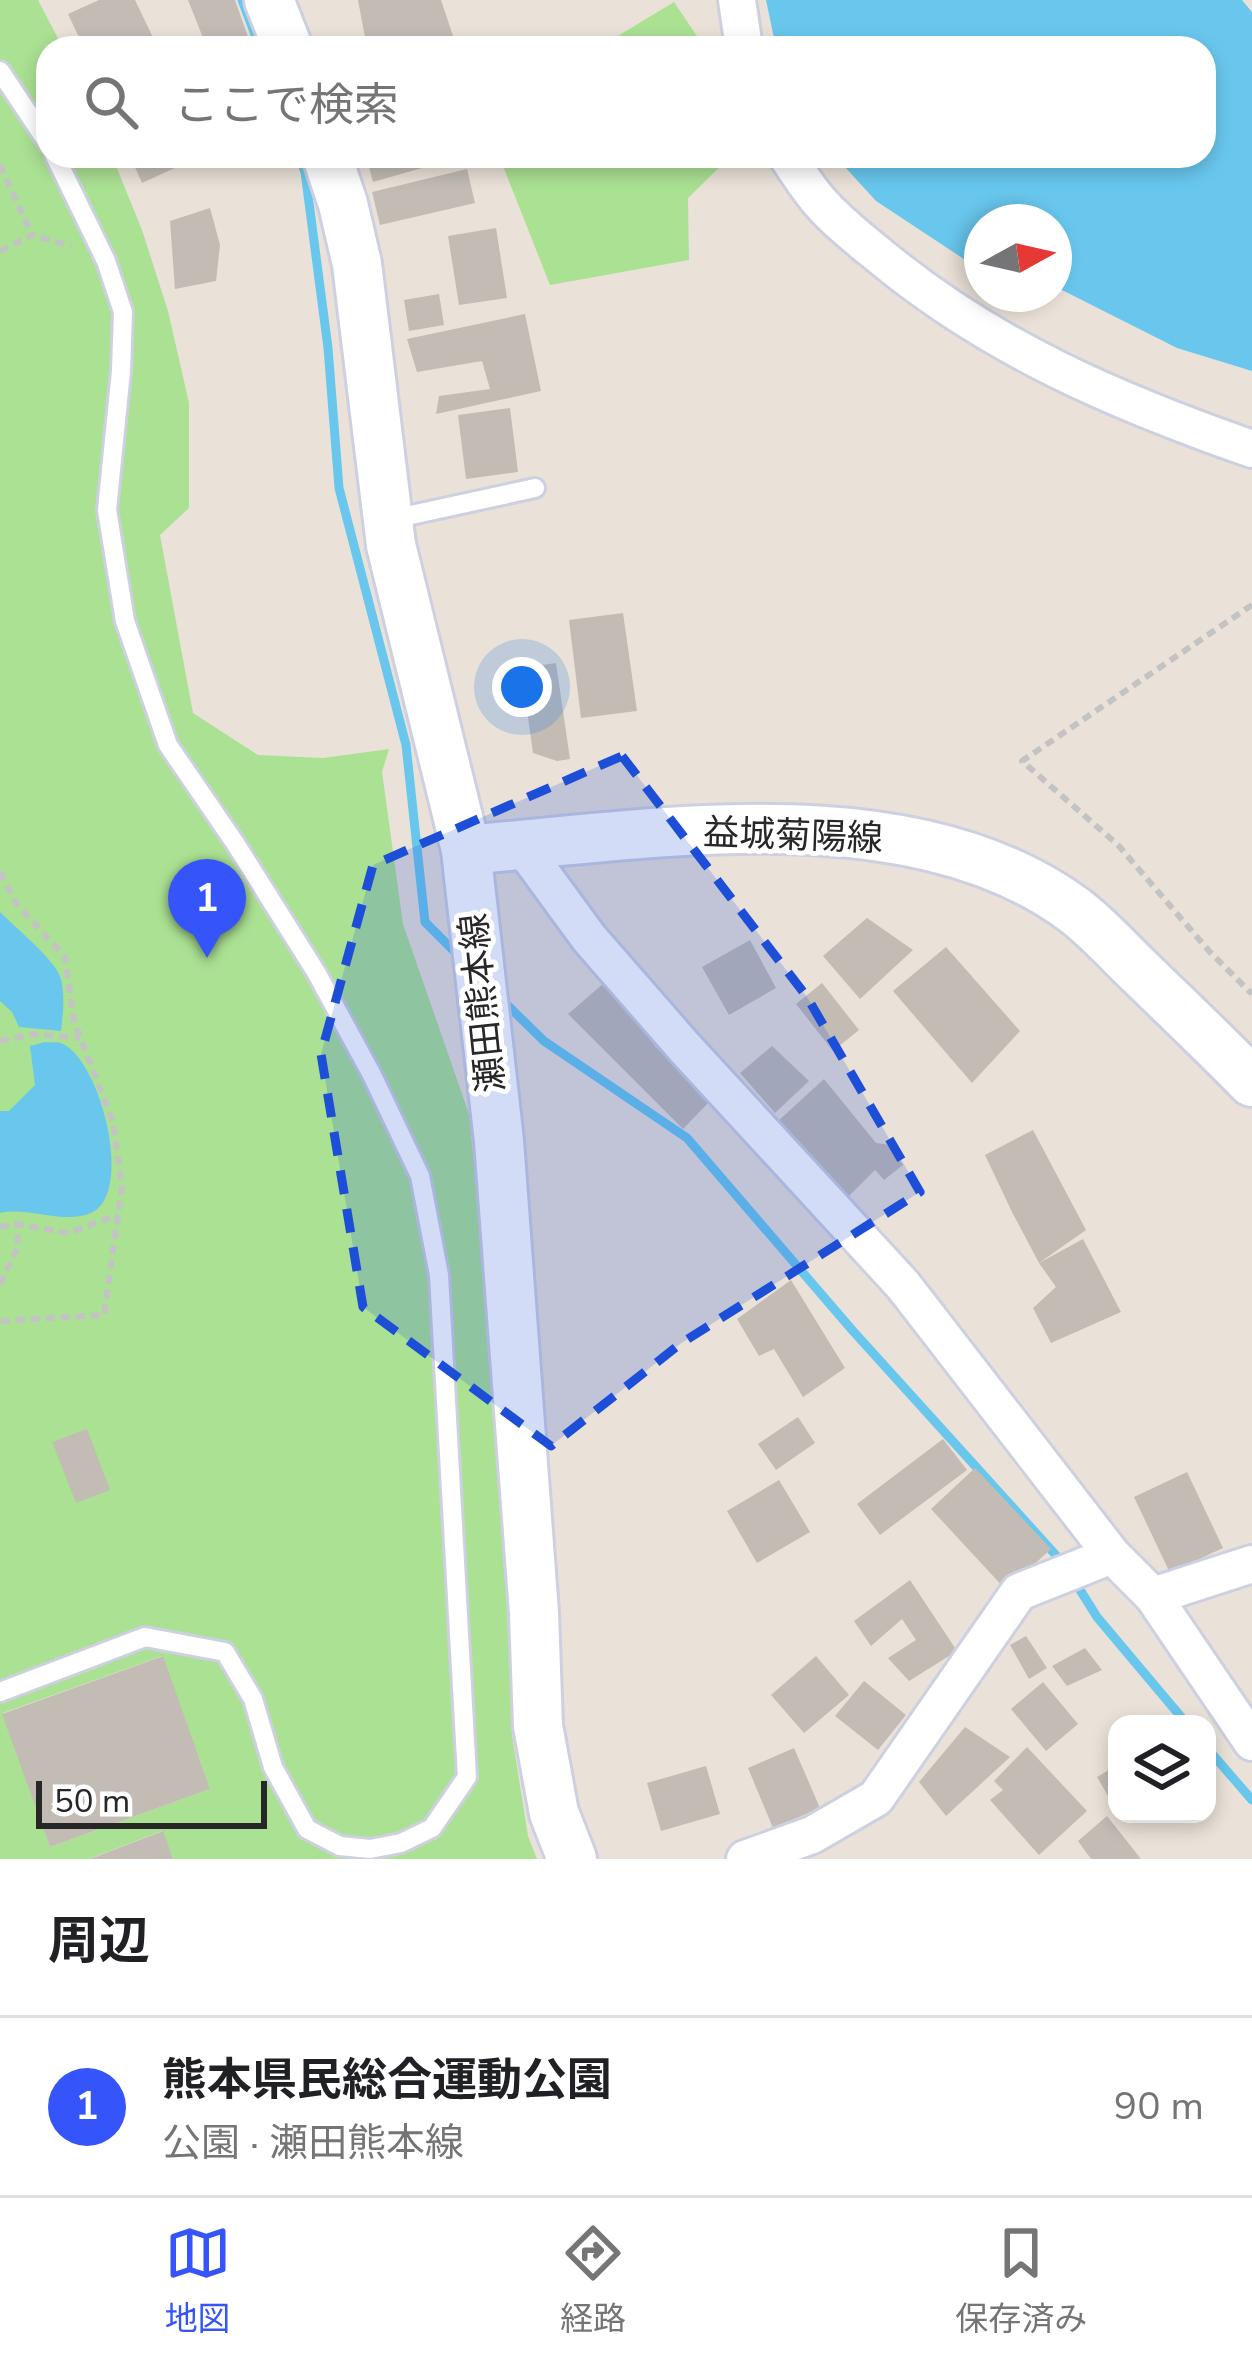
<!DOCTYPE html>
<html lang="ja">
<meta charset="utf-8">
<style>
body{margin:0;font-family:"Nunito Sans","Noto Sans JP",sans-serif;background:#f6f6f6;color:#202124}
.controls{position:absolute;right:36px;bottom:36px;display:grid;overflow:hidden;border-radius:24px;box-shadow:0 6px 18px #0003}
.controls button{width:108px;height:108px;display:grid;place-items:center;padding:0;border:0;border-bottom:3px solid #e0e0e0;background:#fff;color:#202124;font:60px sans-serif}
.compass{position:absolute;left:964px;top:204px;width:108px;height:108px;border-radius:50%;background:#fff;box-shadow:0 6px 18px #0003;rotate:82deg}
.scale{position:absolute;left:36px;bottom:30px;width:231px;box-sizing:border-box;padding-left:12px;border:6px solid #272727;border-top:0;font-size:33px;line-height:42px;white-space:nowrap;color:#272727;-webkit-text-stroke:9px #fff;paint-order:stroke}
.you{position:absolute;left:522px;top:687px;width:42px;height:42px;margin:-30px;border:9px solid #fff;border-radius:50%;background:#1a73e8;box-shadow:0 0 0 18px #1a73e833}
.badge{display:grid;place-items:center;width:78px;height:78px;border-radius:50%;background:#3554f9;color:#fff;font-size:39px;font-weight:700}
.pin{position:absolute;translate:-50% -99px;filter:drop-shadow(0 3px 6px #0008)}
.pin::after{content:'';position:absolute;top:63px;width:42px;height:36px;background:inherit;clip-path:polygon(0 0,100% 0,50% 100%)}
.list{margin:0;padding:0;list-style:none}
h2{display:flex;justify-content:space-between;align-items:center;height:156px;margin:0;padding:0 48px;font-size:51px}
h2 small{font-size:39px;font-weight:400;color:#757577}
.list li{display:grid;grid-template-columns:78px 1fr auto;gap:36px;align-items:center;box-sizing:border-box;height:180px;padding:0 48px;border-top:3px solid #e0e0e0}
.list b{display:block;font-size:45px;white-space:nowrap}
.list p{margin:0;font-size:39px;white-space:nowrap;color:#757577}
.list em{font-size:39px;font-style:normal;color:#757577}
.icon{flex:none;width:66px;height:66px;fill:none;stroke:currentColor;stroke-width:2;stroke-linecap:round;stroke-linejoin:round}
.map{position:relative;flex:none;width:1252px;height:1859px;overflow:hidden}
.search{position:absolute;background:#fff;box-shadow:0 6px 18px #0003;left:36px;right:36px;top:36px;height:132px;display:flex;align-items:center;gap:30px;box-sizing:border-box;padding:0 42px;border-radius:36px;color:#757577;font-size:45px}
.sheet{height:336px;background:#fff}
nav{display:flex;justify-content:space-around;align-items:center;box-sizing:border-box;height:168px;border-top:3px solid #e0e0e0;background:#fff;font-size:33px;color:#757577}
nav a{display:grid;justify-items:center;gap:6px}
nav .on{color:#3554f9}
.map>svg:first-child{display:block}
.green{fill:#abe193;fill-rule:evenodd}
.water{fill:#69c7ee}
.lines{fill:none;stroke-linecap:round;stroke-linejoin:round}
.stream{stroke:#69c7ee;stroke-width:9}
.building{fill:#c2bcb5}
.service-casing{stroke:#cdd0e0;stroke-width:24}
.minor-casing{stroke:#cdd0e0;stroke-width:42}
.secondary-casing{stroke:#cdd0e0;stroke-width:54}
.path{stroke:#c3c3c3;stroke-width:6;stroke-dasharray:9 6;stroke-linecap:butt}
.service{stroke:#fff;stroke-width:18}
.minor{stroke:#fff;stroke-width:36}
.secondary{stroke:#fff;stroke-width:48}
.marked{fill:#1d4ed8;fill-opacity:0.2;stroke:#1d4ed8;stroke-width:9;stroke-dasharray:24 15;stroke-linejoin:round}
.labels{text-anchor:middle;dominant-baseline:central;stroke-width:10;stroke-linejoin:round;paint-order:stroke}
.street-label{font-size:36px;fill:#272727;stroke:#fff}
</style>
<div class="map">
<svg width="1252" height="1859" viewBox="0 0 1252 1859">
<rect width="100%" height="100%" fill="#eae2d8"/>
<g class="green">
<path d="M0,0H38L63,48H48V156H112L142,230L168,311L189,403V508L160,535L193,713L258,755L323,758L389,749L382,772L403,924L469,1114L500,1424L511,1616L512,1735L528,1836L537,1859H173L162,1831L89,1859H0ZM162,1656L210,1789L50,1847L3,1713Z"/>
<path d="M674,2L705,48H598Z"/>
<path d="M499,156H731L688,198L689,260L550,285Z"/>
</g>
<g class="water">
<path d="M766,0H1242L1252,12V371L1177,348L1056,287L1054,285V222H982V271L876,201L835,156H1204V48H776Z"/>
<path d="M0,912C15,927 51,957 59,974C66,990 63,1014 61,1031L19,1027L12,1012L0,1001Z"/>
<path d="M45,1042C51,1043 58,1041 63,1044C100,1061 134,1190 93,1212C64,1226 30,1206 0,1213V1111H9L35,1085L30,1046Z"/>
</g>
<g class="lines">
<g class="stream">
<path d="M242,0L260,48"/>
<path d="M299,156L305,172L328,348L339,488L406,745L425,922L461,958"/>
<path d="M502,1000L544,1041L687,1138L853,1331L1063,1563"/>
<path d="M1072,1577L1097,1617L1187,1724"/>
<path d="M1207,1748L1252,1800"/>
</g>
</g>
<g class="building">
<path d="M99,0H135L158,48H84L68,14Z"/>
<path d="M188,0H235L251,45L242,48H207Z"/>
<path d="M358,0H441L457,48H367Z"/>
<path d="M130,156H188L190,161L142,183Z"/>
<path d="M366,156H441L443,162L373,182Z"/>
<path d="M467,169L475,203L380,225L372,192Z"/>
<path d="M210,208L220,245L216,281L175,289L170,221Z"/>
<path d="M496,228L507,298L459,305L448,236Z"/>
<path d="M439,294L444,325L409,331L404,300Z"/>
<path d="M525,314L541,391L436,414L439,396L490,389L482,361L417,372L407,339Z"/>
<path d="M510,408L518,472L466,479L458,415Z"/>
<path d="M623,613L637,711L581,718L569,620Z"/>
<path d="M556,663L570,759L557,761L533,753L521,668Z"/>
<path d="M867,918L913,950L860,999L823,956Z"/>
<path d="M750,940L776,988L729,1015L702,967Z"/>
<path d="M946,947L1020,1031L972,1083L893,991Z"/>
<path d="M611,977L662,1036L654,1045L710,1101L683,1129L568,1014Z"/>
<path d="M822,983L859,1030L833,1051L796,1004Z"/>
<path d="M772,1046L809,1081L775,1113L740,1073Z"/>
<path d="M824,1079L876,1143L890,1145L903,1165L884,1180L875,1170L845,1200L777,1122Z"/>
<path d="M1033,1130L1086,1230L1039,1263L1083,1239L1121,1312L1051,1343L1033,1308L1056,1287L1039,1263L1012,1212L985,1155Z"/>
<path d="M791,1280L845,1368L803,1397L774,1349L759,1356L737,1319Z"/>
<path d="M798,1417L815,1443L776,1470L758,1444Z"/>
<path d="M87,1429L110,1490L76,1503L52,1442Z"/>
<path d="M943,1439L967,1470L880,1535L857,1504Z"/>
<path d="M975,1468L1051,1549L1006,1590L931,1509Z"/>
<path d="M1187,1472L1223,1548L1170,1573L1134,1497Z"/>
<path d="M779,1480L810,1532L757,1563L727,1511Z"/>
<path d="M910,1580L957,1651L909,1681L888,1658L916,1640L902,1619L871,1646L854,1621Z"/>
<path d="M1026,1636L1047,1668L1029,1679L1010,1645Z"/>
<path d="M1085,1648L1102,1670L1067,1686L1052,1666Z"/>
<path d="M163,1656L210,1789L50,1847L2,1714Z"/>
<path d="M816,1656L849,1695L804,1733L771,1695Z"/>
<path d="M864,1681L906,1715L878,1750L835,1716Z"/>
<path d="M1043,1682L1078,1724L1046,1751L1011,1709Z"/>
<path d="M965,1727L1010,1757L946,1816L919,1782Z"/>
<path d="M1027,1747L1087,1811L1039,1855L990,1800L1003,1790L994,1781Z"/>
<path d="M794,1748L820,1808L773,1828L748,1768Z"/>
<path d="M1117,1765V1811L1097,1777Z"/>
<path d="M706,1766L720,1814L661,1831L647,1783Z"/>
<path d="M1107,1816L1141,1859H1091L1078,1841Z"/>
<path d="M163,1831L173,1859H90Z"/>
</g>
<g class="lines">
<defs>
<g id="service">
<path d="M0,71L48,143"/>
<path d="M393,519L535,488"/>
<path d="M0,1692L145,1637L225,1652L253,1699L273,1767L307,1829L340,1846L370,1849L401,1843L432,1828L467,1777L439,1275L420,1176L372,1075L316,972L235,843L168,745L125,621L107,510L121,371L123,312L106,261L55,156"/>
</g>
<g id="minor">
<path d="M737,0L744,48"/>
<path d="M787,156C797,171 807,187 819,201C836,221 859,239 880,256C991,348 1117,402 1252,449"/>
<path d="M521,845L589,938L684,1047L903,1285L1112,1555L1153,1596L1252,1742"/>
<path d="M1153,1596L1252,1564"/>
<path d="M745,1859L812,1835L876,1798L1019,1592L1112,1555"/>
</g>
<g id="secondary">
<path d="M269,0L288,48"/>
<path d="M327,156L343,204L357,264L391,545L466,850L499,1141L534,1613L538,1726L554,1813L572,1859"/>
<path d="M466,850C654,834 912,790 1074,910C1098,928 1119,952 1141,973C1178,1009 1216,1045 1252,1082"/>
</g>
</defs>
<use href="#service" class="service-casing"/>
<use href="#minor" class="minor-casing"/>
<use href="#secondary" class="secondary-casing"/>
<g class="path">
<path d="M0,165L32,235"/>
<path d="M0,251L32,235L71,246"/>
<path d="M1252,605L1022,761L1118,845L1209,951L1252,994"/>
<path d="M0,872L16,903L65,957L74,1021L113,1122L122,1187L104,1315L0,1321"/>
<path d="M0,1041L33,1034L80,1038"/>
<path d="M0,1227L17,1224L68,1233L118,1215"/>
<path d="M0,1284L18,1247L17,1224"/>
</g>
<use href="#service" class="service"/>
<use href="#minor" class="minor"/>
<use href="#secondary" class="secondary"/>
</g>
<path class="marked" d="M622,756L807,997L920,1192L680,1344L551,1446L363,1307L321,1054L373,865Z"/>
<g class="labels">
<g class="street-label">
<text transform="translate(793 836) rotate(2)">益城菊陽線</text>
<text transform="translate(483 1003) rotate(-96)">瀬田熊本線</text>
</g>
</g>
</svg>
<div class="controls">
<button><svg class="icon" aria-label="layers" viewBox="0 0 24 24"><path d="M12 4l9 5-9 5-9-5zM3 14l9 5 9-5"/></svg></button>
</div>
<svg class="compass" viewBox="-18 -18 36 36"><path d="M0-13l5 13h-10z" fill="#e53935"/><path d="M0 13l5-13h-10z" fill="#757577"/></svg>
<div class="scale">50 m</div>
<div class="you"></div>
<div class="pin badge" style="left:207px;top:958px">1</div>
<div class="search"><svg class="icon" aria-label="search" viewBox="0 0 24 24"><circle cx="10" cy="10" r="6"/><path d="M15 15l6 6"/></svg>ここで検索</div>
</div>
<section class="sheet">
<h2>周辺<small></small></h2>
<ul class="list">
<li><span class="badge">1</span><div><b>熊本県民総合運動公園</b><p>公園 · 瀬田熊本線</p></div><em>90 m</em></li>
</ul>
</section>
<nav>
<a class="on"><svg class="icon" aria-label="map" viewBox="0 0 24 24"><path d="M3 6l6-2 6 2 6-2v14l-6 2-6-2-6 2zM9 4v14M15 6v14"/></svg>地図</a>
<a><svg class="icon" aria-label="directions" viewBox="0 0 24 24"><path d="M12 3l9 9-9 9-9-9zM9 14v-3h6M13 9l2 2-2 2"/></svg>経路</a>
<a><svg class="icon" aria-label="saved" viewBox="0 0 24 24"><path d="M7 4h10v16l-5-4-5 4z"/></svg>保存済み</a>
</nav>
